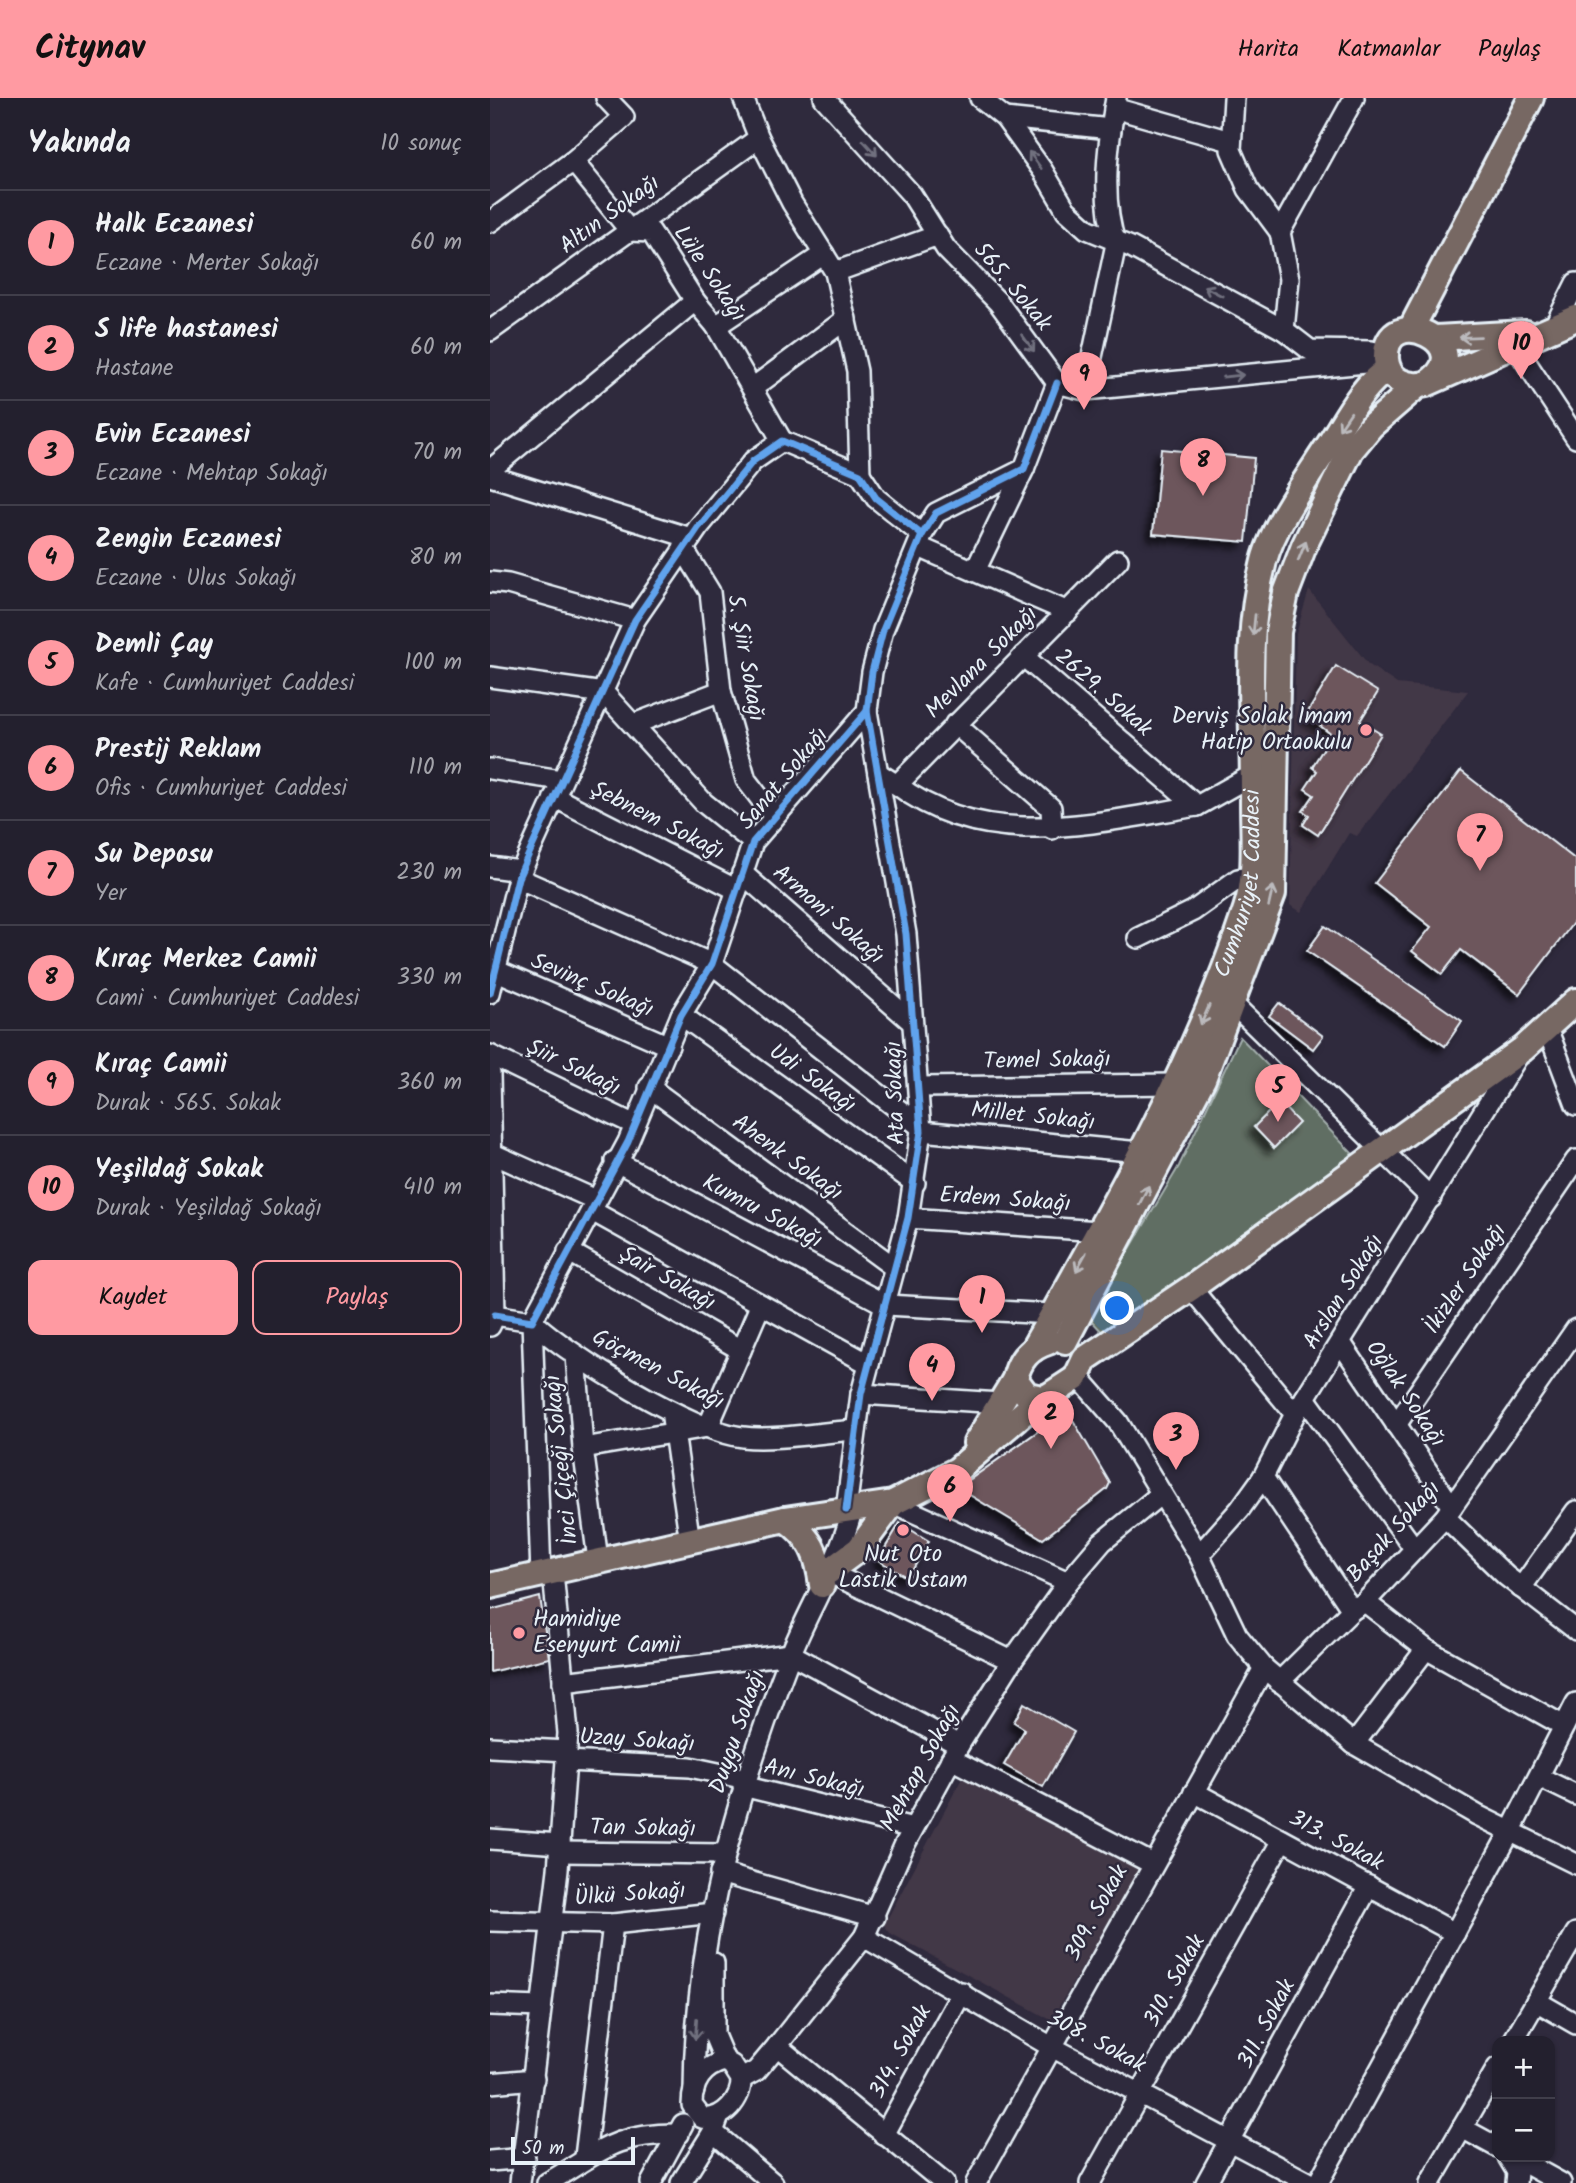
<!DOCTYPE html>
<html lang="tr">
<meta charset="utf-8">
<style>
body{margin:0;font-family:Kalam,sans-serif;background:#2b2836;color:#f1f3f6}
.controls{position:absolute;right:21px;bottom:21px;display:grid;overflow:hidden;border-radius:14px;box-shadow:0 2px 5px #0004}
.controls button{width:63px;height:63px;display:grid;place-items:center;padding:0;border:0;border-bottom:2px solid #403e4a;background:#23202e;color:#f1f3f6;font:35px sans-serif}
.scale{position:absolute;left:21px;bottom:18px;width:124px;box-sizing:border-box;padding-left:7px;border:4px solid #e8f1f8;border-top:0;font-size:19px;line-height:24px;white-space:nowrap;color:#e8f1f8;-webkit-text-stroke:5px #2f2a3d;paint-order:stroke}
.you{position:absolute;left:628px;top:1211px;width:24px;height:24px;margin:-18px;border:5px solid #fff;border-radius:50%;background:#1a73e8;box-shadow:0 0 0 10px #1a73e833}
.badge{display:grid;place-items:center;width:46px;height:46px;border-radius:50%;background:#ff9aa2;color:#111;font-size:23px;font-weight:700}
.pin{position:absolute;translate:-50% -58px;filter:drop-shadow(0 2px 4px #0008)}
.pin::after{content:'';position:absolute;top:37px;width:24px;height:21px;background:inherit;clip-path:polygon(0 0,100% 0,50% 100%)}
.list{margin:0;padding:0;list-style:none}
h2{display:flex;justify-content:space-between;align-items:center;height:91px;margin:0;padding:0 28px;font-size:30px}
h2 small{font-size:23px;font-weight:400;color:#a3a3aa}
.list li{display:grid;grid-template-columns:46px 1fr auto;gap:21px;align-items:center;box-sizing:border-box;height:105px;padding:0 28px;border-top:2px solid #403e4a}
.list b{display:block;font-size:26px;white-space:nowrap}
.list p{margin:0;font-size:23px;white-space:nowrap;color:#a3a3aa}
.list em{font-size:23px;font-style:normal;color:#a3a3aa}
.actions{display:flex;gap:14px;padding:21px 28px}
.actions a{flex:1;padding:16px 0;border:2px solid #ff9aa2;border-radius:14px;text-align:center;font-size:24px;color:#ff9aa2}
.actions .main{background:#ff9aa2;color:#111}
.map{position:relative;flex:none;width:1086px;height:2085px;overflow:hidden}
header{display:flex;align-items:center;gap:42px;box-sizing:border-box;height:98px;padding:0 35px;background:#ff9aa2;color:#111}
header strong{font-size:33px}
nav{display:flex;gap:38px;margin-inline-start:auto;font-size:24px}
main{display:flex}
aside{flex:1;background:#23202e}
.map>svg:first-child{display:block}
.built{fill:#423746}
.green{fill:#616e63;stroke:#a4b0ae;stroke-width:2}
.building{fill:#6d565c;stroke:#e8f1f8;stroke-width:2;filter:url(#shadow)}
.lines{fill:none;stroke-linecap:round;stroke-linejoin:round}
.minor-casing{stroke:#e8f1f8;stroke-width:24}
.major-casing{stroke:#e8f1f8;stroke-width:30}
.minor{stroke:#2f2a3d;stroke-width:19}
.major{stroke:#776864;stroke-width:24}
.cycleway-casing{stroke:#2f2a3d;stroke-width:11}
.cycleway{stroke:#60a3ed;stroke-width:7}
.oneway{stroke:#70707e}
.oneway2{stroke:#bbbabd}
.poi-dot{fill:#ff9aa2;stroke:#2f2a3d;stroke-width:2.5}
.labels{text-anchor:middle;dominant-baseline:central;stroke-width:5;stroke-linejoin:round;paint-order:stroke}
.street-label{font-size:23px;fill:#e8f1f8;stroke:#2f2a3d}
.poi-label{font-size:23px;fill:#e8f1f8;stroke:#2f2a3d;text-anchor:end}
</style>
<header>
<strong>Citynav</strong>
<nav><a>Harita</a><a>Katmanlar</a><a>Paylaş</a></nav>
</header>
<main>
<aside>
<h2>Yakında<small>10 sonuç</small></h2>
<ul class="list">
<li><span class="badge">1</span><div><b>Halk Eczanesi</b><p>Eczane · Merter Sokağı</p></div><em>60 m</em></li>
<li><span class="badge">2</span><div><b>S life hastanesi</b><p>Hastane</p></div><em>60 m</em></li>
<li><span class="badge">3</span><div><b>Evin Eczanesi</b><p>Eczane · Mehtap Sokağı</p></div><em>70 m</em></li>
<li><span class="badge">4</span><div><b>Zengin Eczanesi</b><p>Eczane · Ulus Sokağı</p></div><em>80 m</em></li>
<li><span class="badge">5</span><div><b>Demli Çay</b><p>Kafe · Cumhuriyet Caddesi</p></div><em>100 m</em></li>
<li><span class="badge">6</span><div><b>Prestij Reklam</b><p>Ofis · Cumhuriyet Caddesi</p></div><em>110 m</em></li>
<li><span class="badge">7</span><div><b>Su Deposu</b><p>Yer</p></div><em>230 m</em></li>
<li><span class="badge">8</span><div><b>Kıraç Merkez Camii</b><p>Cami · Cumhuriyet Caddesi</p></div><em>330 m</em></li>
<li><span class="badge">9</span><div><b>Kıraç Camii</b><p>Durak · 565. Sokak</p></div><em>360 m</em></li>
<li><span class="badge">10</span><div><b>Yeşildağ Sokak</b><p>Durak · Yeşildağ Sokağı</p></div><em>410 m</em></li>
</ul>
<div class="actions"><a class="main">Kaydet</a><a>Paylaş</a></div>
</aside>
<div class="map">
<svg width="1086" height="2085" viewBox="0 0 1086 2085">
<defs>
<filter id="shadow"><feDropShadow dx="-6" dy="6" stdDeviation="3.5" flood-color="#0009"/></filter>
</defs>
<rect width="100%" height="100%" fill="#2f2a3d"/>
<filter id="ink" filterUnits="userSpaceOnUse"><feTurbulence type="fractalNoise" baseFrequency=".0143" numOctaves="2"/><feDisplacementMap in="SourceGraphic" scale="14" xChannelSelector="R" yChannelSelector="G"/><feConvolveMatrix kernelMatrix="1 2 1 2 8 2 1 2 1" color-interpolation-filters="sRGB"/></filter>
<g filter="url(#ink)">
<g class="built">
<path d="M819,492L878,566L907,586L978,593L867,738L859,735L811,814L800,807L806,536Z"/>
<path d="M481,1679L651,1769L561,1922L400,1835L394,1827L471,1682Z"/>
</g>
<path class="green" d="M750,939L862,1055L852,1070L613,1235L599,1220L689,1068Z"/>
<g class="building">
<path d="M671,351L764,360L756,444L663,436Z"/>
<path d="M846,568L888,594L870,623L891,636L828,737L813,727L819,717L813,713L824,697L815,691L827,673L822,669L842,637L816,617Z"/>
<path d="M971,673L1086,762V821L1029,896L971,852L952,876L922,853L941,829L885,785Z"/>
<path d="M835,828L972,923L955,948L817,853Z"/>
<path d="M789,905L833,938L823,951L779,918Z"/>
<path d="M789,1004L809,1025L784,1050L764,1029Z"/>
<path d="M571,1317L583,1322L620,1385L617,1391L553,1441L468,1390Z"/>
<path d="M410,1425L439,1443L418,1480L388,1462Z"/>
<path d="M50,1499L59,1560L0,1574V1512Z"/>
<path d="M534,1605L584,1634L553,1689L514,1667L535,1631L524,1624Z"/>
</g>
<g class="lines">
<defs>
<g id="minor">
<path d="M253,0L269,40L302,105L345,174L367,273L370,376"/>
<path d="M334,0L422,97L456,151L508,204L567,285L595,292L896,263"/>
<path d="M490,0L515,20L553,73L576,112L597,131L641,149L794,232L820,252L882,253"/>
<path d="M744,0L741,52L758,91L790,134"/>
<path d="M624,10L740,43"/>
<path d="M515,20L621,31"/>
<path d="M83,63L140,133L161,134L205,203L226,228L292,343"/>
<path d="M0,124L83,63L134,19L116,0"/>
<path d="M345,174L448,137"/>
<path d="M226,228L334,156"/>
<path d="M1063,231L1086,185"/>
<path d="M794,232L799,181L790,134L864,0"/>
<path d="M0,233L269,40"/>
<path d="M1026,249L1086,340"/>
<path d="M264,289L356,221"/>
<path d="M595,292L626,146C610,102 618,45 626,0"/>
<path d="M0,372L205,203"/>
<path d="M0,378L201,440"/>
<path d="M429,449L578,514"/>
<path d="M193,450L220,494L231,593L256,682L283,717"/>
<path d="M485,473L534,371"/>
<path d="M0,484L18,486L145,522"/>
<path d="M533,558L707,708L764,676"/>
<path d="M0,579L114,595L214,705L263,744"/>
<path d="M144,626L231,593"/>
<path d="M465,626L561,710L562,731"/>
<path d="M0,671L71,682"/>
<path d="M388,675L407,687L628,462"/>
<path d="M407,687C496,755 607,724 707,708"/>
<path d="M64,699L247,792"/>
<path d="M0,769L31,773"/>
<path d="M252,775L422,924"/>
<path d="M28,780L222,866L431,1029"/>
<path d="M648,840L703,813L748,781L762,778"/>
<path d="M5,872L179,948"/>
<path d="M0,895L28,780L145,522L208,430L263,363L292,343L370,376L386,400L432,437"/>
<path d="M744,907L941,1100"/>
<path d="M191,917L425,1085"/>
<path d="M1057,930L1086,1007"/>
<path d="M0,957L145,1027"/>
<path d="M0,975L5,1217L0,1228"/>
<path d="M159,989L405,1170"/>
<path d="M429,989L685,986"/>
<path d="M431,1033L650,1054"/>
<path d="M1,1055L106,1102"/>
<path d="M125,1063L396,1207L562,1216"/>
<path d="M102,1113L379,1266"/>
<path d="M418,1120L609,1133"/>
<path d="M78,1153L251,1252"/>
<path d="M701,1190L805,1316"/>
<path d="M5,1217L42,1223L138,1044L191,917L222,866L263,744L377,613L382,574L393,532L432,437L446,415L534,371L567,285"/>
<path d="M42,1223C79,1258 203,1334 253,1339C282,1343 335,1334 366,1332"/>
<path d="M42,1223L51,1477"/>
<path d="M851,1245L962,1409"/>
<path d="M86,1257L93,1350L108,1462"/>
<path d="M587,1277L628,1324L709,1457L747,1537L774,1570L864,1646L987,1717L1086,1766"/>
<path d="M371,1296L510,1305"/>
<path d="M815,1300L924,1450"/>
<path d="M182,1320L200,1444"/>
<path d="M906,1327L1086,1062"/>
<path d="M93,1350L218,1329L270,1208"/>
<path d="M773,1379L862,1512"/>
<path d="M403,1405L578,1484"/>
<path d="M356,1412L371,1296L418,1120L431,1033L416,836L377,613"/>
<path d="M955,1419L1016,1478L1086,1532"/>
<path d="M709,1457L750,1411L773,1379L805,1316L1028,958"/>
<path d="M338,1474L522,1563"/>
<path d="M1031,1490L1086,1413"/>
<path d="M875,1504L936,1551L1074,1628"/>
<path d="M73,1584L301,1556L469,1647"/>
<path d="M789,1584L862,1512L875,1504L955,1419L1086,1231"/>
<path d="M864,1646L936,1551"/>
<path d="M0,1649L77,1653"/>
<path d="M461,1661L663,1766"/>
<path d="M76,1663L200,1669L256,1681"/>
<path d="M1049,1679L1086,1697"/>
<path d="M253,1688L423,1730"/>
<path d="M704,1694L965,1835"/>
<path d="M0,1741L70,1746"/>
<path d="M70,1754L235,1756"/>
<path d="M230,1775L385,1819"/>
<path d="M0,1823L123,1826L223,1815"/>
<path d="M374,1839L560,1948L819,2085"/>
<path d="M224,1865V1937L235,1963"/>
<path d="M1046,1903L1086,1926"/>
<path d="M0,1907L51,1909"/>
<path d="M1023,1943L1086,1835"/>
<path d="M287,1948L454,2085"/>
<path d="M235,1963L242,1967L251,1981C252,2001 233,2023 212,2020L202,2007C202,1985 213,1968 235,1963Z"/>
<path d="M251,1981L266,1973L287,1948L374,1839L414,1748L469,1647L522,1563L578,1484L612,1444L671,1396"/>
<path d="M0,1985L44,1981"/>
<path d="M204,1993C204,1843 246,1697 300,1558C319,1509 350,1463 362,1412"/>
<path d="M972,2030L1007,2049"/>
<path d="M223,2034L283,2085"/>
<path d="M394,2037L472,1894"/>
<path d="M95,2059L123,1826"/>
<path d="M1018,2059L1027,2074L1026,2085"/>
<path d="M1024,2059L1071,2085"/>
<path d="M0,2063L35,2060"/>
<path d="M30,2085L68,1772L78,1635L63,1474"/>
<path d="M57,2085C109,2055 124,2035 189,2036"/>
<path d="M161,2085L193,2026"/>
<path d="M191,2085L223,2034L229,2018"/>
<path d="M486,2085L774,1570"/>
<path d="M600,2085L792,1742"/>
<path d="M716,2085L879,1788"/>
<path d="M828,2085L1020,1734L1086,1605"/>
<path d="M940,2085L1007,1970"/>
</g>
<g id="major">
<path d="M921,231L1041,0"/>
<path d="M946,240L1036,235"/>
<path d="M936,286C996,248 893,200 896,261C898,283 918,290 936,286L1086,220"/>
<path d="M575,1243L713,981L783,796L788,534L796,495L814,448L861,352L881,328L927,288"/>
<path id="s1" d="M543,1251C623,1110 705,966 756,811C767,778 763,739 763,704C764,623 753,543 774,463C783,428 816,382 836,351C854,325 871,287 898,271"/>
<path d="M554,1300L537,1297L525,1281C529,1262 539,1250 558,1244"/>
<path d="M486,1345L525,1281"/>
<path d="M295,1421C321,1439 328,1456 332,1487"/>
<path d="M338,1474L369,1451L403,1405"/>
<path d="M0,1488L295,1421L403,1405L467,1372L537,1312L586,1280L595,1261L701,1190L1033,951L1086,903"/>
</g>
</defs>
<use href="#minor" class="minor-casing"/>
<use href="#major" class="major-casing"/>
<use href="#minor" class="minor"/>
<use href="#major" class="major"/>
<defs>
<g id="cycleway">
<path d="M0,895L28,780L145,522L208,430L263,363L292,343L370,376L386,400L432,437"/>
<path d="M5,1217L42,1223L138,1044L191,917L222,866L263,744L377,613L382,574L393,532L432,437L446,415L534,371L567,285"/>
<path d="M356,1412L371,1296L418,1120L431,1033L416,836L377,613"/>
</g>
</defs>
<use href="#cycleway" class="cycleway-casing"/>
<use href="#cycleway" class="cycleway"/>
</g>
<defs><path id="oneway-shaft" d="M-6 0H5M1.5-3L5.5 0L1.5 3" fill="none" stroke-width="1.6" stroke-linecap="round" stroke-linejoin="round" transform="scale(1.75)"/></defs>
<g class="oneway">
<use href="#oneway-shaft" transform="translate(380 50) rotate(48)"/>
<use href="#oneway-shaft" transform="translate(545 62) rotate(-126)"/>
<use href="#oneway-shaft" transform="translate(723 193) rotate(-152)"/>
<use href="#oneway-shaft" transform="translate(538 245) rotate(54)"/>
<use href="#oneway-shaft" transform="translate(743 278) rotate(-6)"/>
<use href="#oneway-shaft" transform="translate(206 1931) rotate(94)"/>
</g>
<g class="oneway2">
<use href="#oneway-shaft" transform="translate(980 239) rotate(178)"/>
<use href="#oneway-shaft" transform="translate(855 323) rotate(124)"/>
<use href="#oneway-shaft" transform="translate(812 453) rotate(-68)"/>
<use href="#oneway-shaft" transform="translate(764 527) rotate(96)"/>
<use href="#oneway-shaft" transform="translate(781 798) rotate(-77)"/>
<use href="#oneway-shaft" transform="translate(715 917) rotate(114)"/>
<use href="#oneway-shaft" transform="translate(654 1097) rotate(-63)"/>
<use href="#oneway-shaft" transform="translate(591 1164) rotate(119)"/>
</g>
</g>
<g class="poi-dot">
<circle cx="876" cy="632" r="7"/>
<circle cx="413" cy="1432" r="7"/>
<circle cx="29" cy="1535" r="7"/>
</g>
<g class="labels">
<g class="street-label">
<text transform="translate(120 117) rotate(-36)">Altın Sokağı</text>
<text transform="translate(219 176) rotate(56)">Lüle Sokağı</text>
<text transform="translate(522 189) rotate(50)">565. Sokak</text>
<text transform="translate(255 560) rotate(80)">5. Şiir Sokağı</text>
<text transform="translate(492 565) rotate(-45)">Mevlana Sokağı</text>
<text transform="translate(613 595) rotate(41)">2629. Sokak</text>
<text transform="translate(294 681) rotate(-50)">Sanat Sokağı</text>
<text transform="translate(167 723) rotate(27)">Şebnem Sokağı</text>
<text stroke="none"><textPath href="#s1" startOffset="514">Cumhuriyet Caddesi</textPath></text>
<text transform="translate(338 817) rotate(41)">Armoni Sokağı</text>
<text transform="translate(102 888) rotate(23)">Sevinç Sokağı</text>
<text transform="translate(557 963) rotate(-1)">Temel Sokağı</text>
<text transform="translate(83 970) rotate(26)">Şiir Sokağı</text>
<text transform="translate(322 981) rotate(36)">Udi Sokağı</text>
<text transform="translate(406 995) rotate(-92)">Ata Sokağı</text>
<text transform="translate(543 1019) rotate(6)">Millet Sokağı</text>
<text transform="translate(297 1060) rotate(36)">Ahenk Sokağı</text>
<text transform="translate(515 1102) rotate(4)">Erdem Sokağı</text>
<text transform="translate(272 1114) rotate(28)">Kumru Sokağı</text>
<text transform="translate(177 1181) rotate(30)">Şair Sokağı</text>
<text transform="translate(976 1181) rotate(-56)">İkizler Sokağı</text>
<text transform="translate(854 1194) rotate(-58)">Arslan Sokağı</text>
<text transform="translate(168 1272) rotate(28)">Göçmen Sokağı</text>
<text transform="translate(915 1296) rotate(56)">Oğlak Sokağı</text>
<text transform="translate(72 1362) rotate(-96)">İnci Çiçeği Sokağı</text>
<text transform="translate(904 1434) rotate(-48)">Başak Sokağı</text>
<text transform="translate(248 1634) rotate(-71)">Duygu Sokağı</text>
<text transform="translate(147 1643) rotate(4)">Uzay Sokağı</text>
<text transform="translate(431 1670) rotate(-61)">Mehtap Sokağı</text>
<text transform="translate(324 1681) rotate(14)">Anı Sokağı</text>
<text transform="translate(153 1731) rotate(1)">Tan Sokağı</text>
<text transform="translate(846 1743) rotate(28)">313. Sokak</text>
<text transform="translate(140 1797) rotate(-4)">Ülkü Sokağı</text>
<text transform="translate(607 1815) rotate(-61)">309. Sokak</text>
<text transform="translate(685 1883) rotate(-61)">310. Sokak</text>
<text transform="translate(777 1926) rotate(-62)">311. Sokak</text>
<text transform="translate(606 1944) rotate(28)">308. Sokak</text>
<text transform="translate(411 1954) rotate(-61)">314. Sokak</text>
</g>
<g class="poi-label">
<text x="862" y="619">Derviş Solak İmam<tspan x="862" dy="26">Hatip Ortaokulu</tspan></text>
<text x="413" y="1457" text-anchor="middle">Nut Oto<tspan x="413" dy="26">Lastik Ustam</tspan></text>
<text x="43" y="1522" text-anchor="start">Hamidiye<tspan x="43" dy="26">Esenyurt Camii</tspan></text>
</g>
</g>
</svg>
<div class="controls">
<button>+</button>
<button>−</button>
</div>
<div class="scale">50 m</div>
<div class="you"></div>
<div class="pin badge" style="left:492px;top:1235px">1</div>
<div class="pin badge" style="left:561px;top:1351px">2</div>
<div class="pin badge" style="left:686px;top:1372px">3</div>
<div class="pin badge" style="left:442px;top:1303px">4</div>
<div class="pin badge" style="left:788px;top:1024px">5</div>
<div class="pin badge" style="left:460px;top:1424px">6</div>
<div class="pin badge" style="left:990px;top:773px">7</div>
<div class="pin badge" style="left:713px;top:398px">8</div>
<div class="pin badge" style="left:594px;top:312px">9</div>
<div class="pin badge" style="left:1031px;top:281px">10</div>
</div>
</main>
